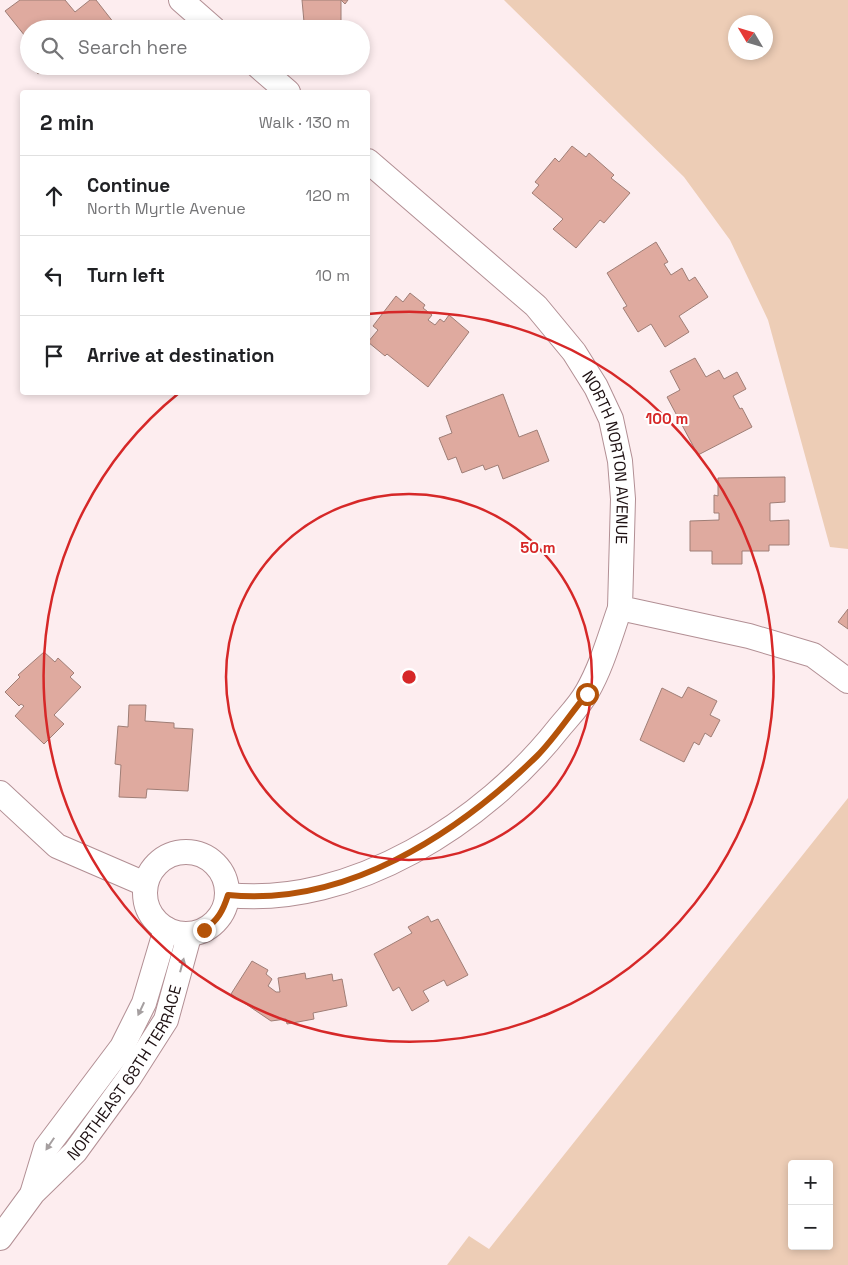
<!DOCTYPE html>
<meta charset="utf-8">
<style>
body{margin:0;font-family:"Space Grotesk",sans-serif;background:#f6f6f6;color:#202124}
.controls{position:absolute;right:15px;bottom:15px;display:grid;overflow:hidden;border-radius:5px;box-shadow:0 2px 8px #0003}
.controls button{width:45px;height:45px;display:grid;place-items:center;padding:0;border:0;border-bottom:1px solid #e0e0e0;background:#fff;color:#202124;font:25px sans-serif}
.compass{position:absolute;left:728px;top:15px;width:45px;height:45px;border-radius:50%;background:#fff;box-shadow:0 2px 8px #0003;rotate:308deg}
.stop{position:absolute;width:15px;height:15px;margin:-11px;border:4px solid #b45309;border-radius:50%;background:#fff}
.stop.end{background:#b45309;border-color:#fff;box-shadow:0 1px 5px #0008}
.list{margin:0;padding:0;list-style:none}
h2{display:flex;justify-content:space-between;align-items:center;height:65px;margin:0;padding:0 20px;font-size:21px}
h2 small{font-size:16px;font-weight:400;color:#757577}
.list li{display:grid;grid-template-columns:32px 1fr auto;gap:15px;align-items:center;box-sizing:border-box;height:80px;padding:0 20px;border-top:1px solid #e0e0e0}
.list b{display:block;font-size:19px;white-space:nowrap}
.list p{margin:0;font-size:16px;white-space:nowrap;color:#757577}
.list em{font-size:16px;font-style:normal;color:#757577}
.icon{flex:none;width:28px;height:28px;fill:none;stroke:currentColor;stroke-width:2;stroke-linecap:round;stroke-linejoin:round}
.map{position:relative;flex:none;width:848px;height:1265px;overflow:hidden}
.search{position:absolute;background:#fff;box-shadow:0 2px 8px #0003;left:20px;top:20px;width:350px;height:55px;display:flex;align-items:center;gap:12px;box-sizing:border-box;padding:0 18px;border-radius:28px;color:#757577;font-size:19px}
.panel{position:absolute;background:#fff;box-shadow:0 2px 8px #0003;left:20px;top:90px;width:350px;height:305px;border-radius:5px}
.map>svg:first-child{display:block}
.green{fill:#edcdb6;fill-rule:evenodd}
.building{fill:#dfaa9f;stroke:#9f7e76}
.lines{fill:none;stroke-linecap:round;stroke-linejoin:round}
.minor-casing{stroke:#b28f94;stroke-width:26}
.minor{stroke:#fff;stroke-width:24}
.oneway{fill:#a59fa0}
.route{stroke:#b45309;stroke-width:6}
.ring{fill:none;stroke:#d62828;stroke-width:2.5}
.labels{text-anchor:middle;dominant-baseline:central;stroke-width:4;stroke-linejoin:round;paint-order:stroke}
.street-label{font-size:16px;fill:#1d1012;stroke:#fff}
.centre{fill:#d62828;stroke:#fff;stroke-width:2.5}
.ring-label{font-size:15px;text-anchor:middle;font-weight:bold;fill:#d62828;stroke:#fff;stroke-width:4;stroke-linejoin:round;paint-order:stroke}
</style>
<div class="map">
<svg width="848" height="1265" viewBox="0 0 848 1265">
<rect width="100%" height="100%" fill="#fdedef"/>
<g class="green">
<path d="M504,0H848V549L830,547L768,320L730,240L684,177ZM736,22H766V52H736Z"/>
<path d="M848,798V1265H447L469,1236L489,1249ZM792,1164H829V1246H792Z"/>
</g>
<g class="building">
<path d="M20,0H65L75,12L90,0H96L114,23L106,29H29V41L5,11Z"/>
<path d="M302,0H348L345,4L341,0V22H304Z"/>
<path d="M32,66H48L38,74Z"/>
<path d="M572,146L586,157L589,153L614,175L611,178L630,193L604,223L600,220L576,248L553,229L563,219L532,193L539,185L535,182L555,158L559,162Z"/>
<path d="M656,242L668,262L664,264L671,275L682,268L689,281L695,277L708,297L679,316L689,332L665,347L651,324L638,332L623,308L627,306L607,273Z"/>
<path d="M410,293L425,305L423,308L432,315L428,320L435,325L440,319L444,322L449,315L469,332L428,387L387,354L385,356L368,342L378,330L373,326L396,296L403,302Z"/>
<path d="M695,358L706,377L719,370L724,379L737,372L746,389L733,396L740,409L742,408L752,427L698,455L667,397L680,390L670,371Z"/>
<path d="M503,394L519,437L537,430L549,461L503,479L498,465L485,470L483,465L462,473L456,457L448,460L439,438L452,433L446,416Z"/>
<path d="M785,477V502L770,503V521L789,520V545H769V551H742V564H712V551H690V521L719,520V513H714V495L718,496V478Z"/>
<path d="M848,609V629L838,622Z"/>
<path d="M44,652L55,662L58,658L74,673L70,677L81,687L54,715L64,724L44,744L15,716L24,706L21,704L19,706L5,692L20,677L18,675Z"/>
<path d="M688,687L717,701L710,715L720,720L711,737L705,733L699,745L694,742L684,762L640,740L662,688L682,698Z"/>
<path d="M129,705H146L145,721L174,723V728L193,729L188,791L147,789L146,798L119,797L121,765L115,764L118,726L128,727Z"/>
<path d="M428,916L431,922L438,919L468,975L447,986L444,980L423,991L429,1001L412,1011L399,987L393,991L374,954L412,933L408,927Z"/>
<path d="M252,961L268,970L266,974L272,979L268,986L276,992H280L278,978L305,973L306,979L332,974L333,981L342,979L347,1006L313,1013L314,1019L287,1024L286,1019L271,1021L231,994Z"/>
</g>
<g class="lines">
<defs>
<g id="minor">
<path d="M181,0L214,29"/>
<path d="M258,66L288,92"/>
<path id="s1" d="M368,161L536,306L574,352L596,387L611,419L620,461L623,499L620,608L749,636L813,655L848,681"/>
<path d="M0,793L57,846L145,884"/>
<circle cx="186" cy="893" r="41"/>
<path d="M228,895C352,908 485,822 559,728C568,717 580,705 587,692C602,666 610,636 620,608"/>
<path d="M33,1191L46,1148L122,1047L144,1003L166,929"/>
<path id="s2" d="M0,1238L33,1193L75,1152L129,1078L166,1020L189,936"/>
</g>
</defs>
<use href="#minor" class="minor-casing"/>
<use href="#minor" class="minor"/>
</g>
<defs><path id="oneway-solid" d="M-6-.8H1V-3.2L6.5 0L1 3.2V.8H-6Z" transform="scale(1.25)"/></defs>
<g class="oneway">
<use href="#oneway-solid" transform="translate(182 965) rotate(-75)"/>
<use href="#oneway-solid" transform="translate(141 1009) rotate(115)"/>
<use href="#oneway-solid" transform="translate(50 1144) rotate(124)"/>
</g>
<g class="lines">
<path class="route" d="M204,930C218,920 223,911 228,895C345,907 456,835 537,756C555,738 570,714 587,694"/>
</g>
<g class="ring">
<circle cx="409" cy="677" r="183"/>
<path d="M368 314A365 365 0 1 1 179 393"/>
</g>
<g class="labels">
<g class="street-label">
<text stroke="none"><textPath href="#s1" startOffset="395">NORTH NORTON AVENUE</textPath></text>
<text stroke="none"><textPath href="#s2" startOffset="209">NORTHEAST 68TH TERRACE</textPath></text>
</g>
</g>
<circle cx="409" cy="677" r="8" class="centre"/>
<g class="ring-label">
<text x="667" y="424">100 m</text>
<text x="538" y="553">50 m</text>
</g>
</svg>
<div class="controls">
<button>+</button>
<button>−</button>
</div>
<svg class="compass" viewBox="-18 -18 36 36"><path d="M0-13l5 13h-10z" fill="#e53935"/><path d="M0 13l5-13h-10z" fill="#757577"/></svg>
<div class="stop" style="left:587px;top:694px"></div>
<div class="stop end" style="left:204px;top:930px"></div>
<div class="search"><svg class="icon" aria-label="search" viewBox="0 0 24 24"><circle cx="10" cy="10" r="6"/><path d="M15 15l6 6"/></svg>Search here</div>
<section class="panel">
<h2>2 min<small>Walk · 130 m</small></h2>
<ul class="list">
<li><svg class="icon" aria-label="ahead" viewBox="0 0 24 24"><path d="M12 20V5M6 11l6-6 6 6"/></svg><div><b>Continue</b><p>North Myrtle Avenue</p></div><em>120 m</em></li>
<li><svg class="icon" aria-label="left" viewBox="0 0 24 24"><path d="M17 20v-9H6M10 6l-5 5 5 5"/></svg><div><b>Turn left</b></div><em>10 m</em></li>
<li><svg class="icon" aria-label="arrive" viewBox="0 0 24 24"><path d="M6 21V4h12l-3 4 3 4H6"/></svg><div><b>Arrive at destination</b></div></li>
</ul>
</section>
</div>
